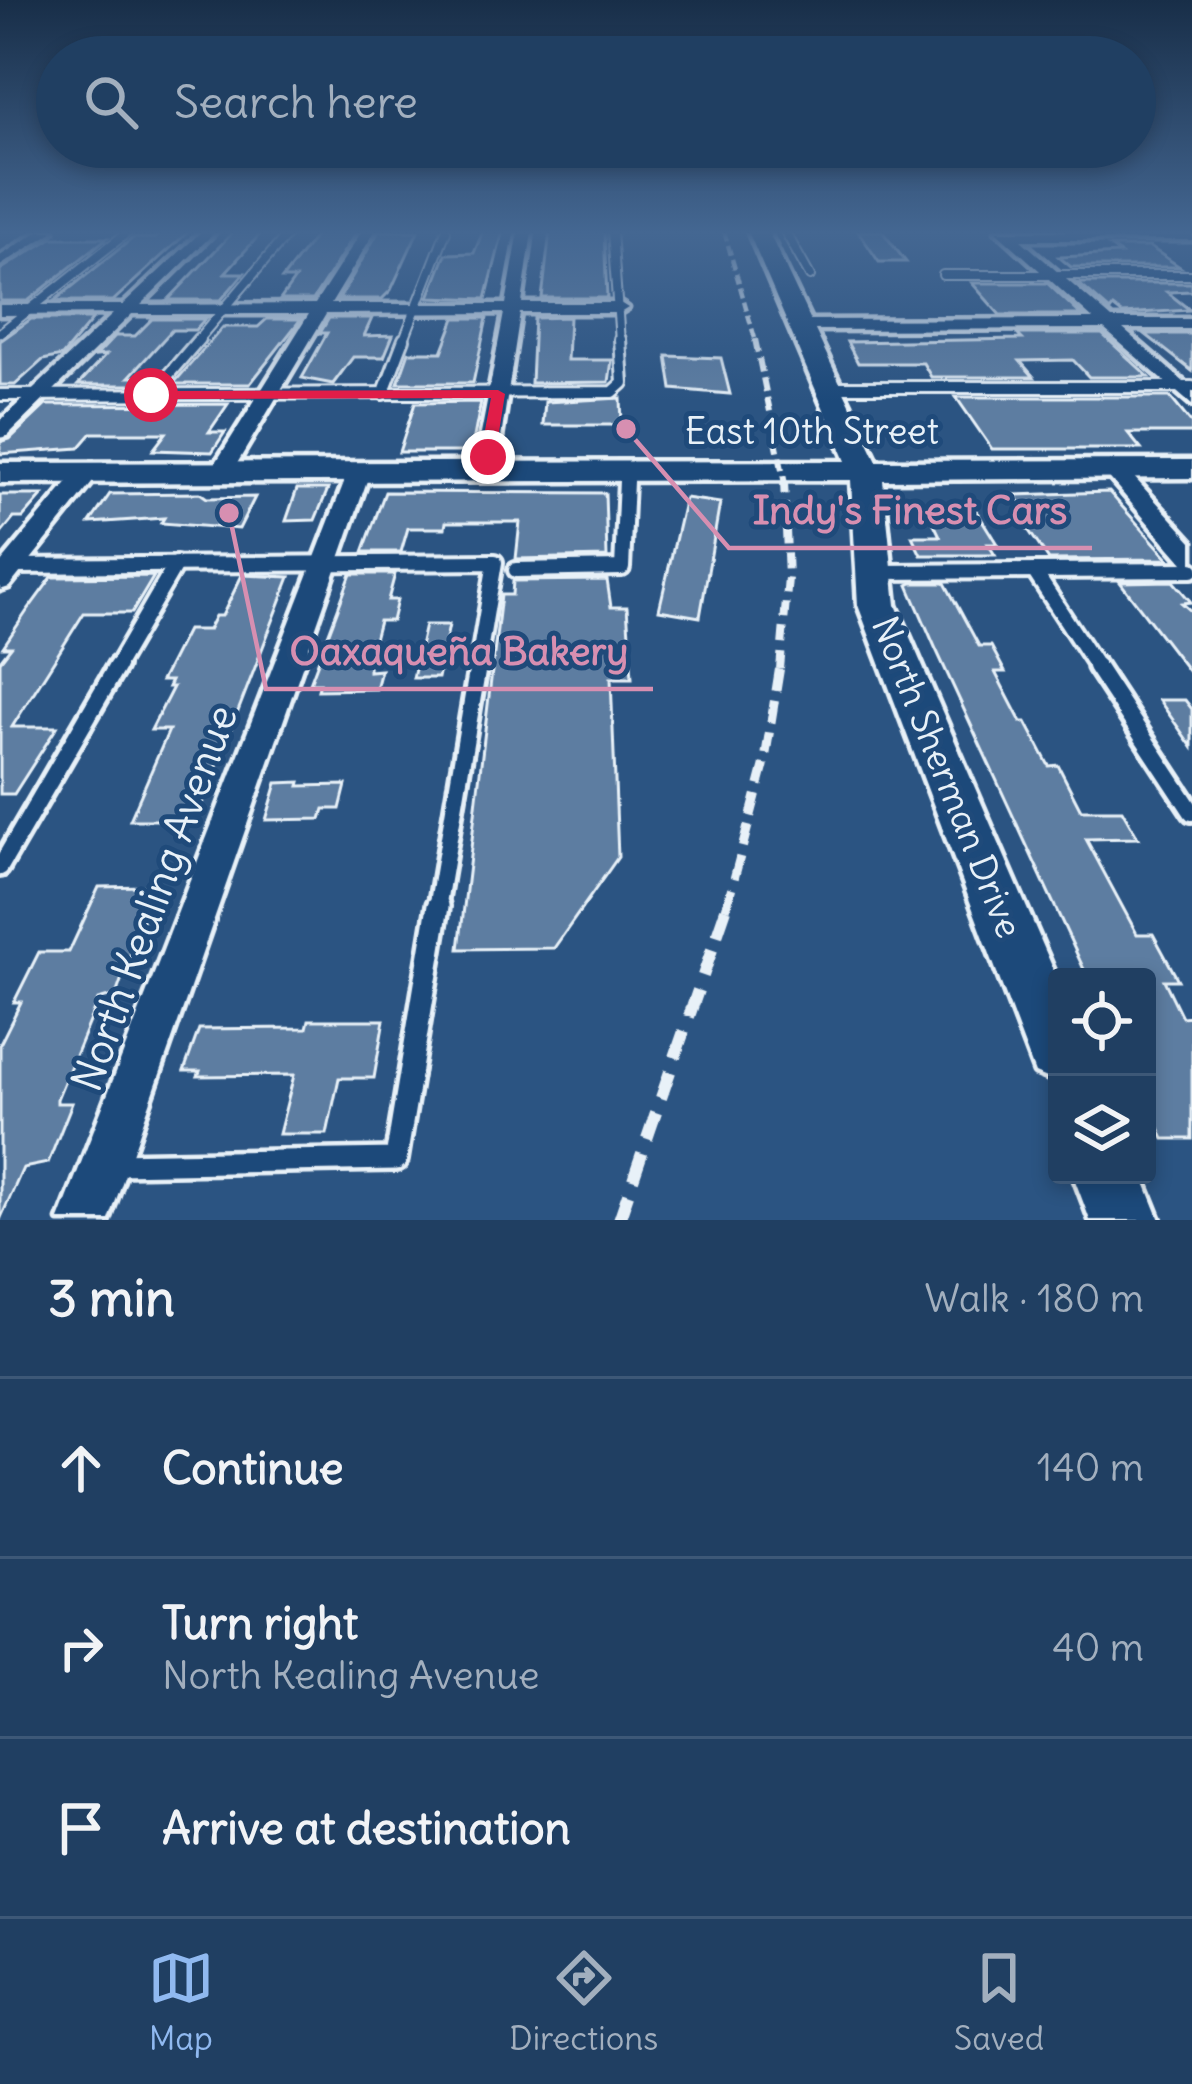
<!DOCTYPE html>
<meta charset="utf-8">
<style>
body{margin:0;font-family:Delius,sans-serif;background:#284668;color:#f1f3f6}
.controls{position:absolute;right:36px;bottom:36px;display:grid;overflow:hidden;border-radius:12px;box-shadow:0 6px 18px #0003}
.controls button{width:108px;height:108px;display:grid;place-items:center;padding:0;border:0;border-bottom:3px solid #3d5877;background:#203f62;color:#f1f3f6;font:60px sans-serif}
.stop{position:absolute;width:36px;height:36px;margin:-27px;border:9px solid #e11d48;border-radius:50%;background:#fff}
.stop.end{background:#e11d48;border-color:#fff;box-shadow:0 3px 12px #0008}
.list{margin:0;padding:0;list-style:none}
h2{display:flex;justify-content:space-between;align-items:center;height:156px;margin:0;padding:0 48px;font-size:51px}
h2 small{font-size:39px;font-weight:400;color:#a2afbe}
.list li{display:grid;grid-template-columns:78px 1fr auto;gap:36px;align-items:center;box-sizing:border-box;height:180px;padding:0 48px;border-top:3px solid #3d5877}
.list b{display:block;font-size:45px;white-space:nowrap}
.list p{margin:0;font-size:39px;white-space:nowrap;color:#a2afbe}
.list em{font-size:39px;font-style:normal;color:#a2afbe}
.icon{flex:none;width:66px;height:66px;fill:none;stroke:currentColor;stroke-width:2;stroke-linecap:round;stroke-linejoin:round}
.map{position:relative;flex:none;width:1192px;height:1220px;overflow:hidden}
.search{position:absolute;background:#203f62;box-shadow:0 6px 18px #0003;left:36px;right:36px;top:36px;height:132px;display:flex;align-items:center;gap:30px;box-sizing:border-box;padding:0 42px;border-radius:66px;color:#a2afbe;font-size:45px}
.sheet{height:696px;background:#203f62}
nav{display:flex;justify-content:space-around;align-items:center;box-sizing:border-box;height:168px;border-top:3px solid #3d5877;background:#203f62;font-size:33px;color:#a2afbe}
nav a{display:grid;justify-items:center;gap:6px}
nav .on{color:#90b9f0}
.map>svg:first-child{display:block}
.building{fill:#5d7da1;stroke:#e8f1f8;stroke-width:3}
.lines{fill:none;stroke-linecap:round;stroke-linejoin:round}
.lane-far4-casing{stroke:#e8f1f8;stroke-width:12}
.lane-far3-casing{stroke:#e8f1f8;stroke-width:16}
.lane-far2-casing{stroke:#e8f1f8;stroke-width:22}
.lane-far1-casing{stroke:#e8f1f8;stroke-width:26}
.lane-casing{stroke:#e8f1f8;stroke-width:30}
.street-casing{stroke:#e8f1f8;stroke-width:9}
.secondary-casing{stroke:#e8f1f8;stroke-width:9}
.lane-far4{stroke:#1f4a7a;stroke-width:8}
.lane-far3{stroke:#1f4a7a;stroke-width:10}
.lane-far2{stroke:#1f4a7a;stroke-width:14}
.lane-far1{stroke:#1f4a7a;stroke-width:16}
.lane{stroke:#1f4a7a;stroke-width:21}
.street{fill:#1f4a7a;fill-rule:evenodd}
.secondary{fill:#1f4a7a;fill-rule:evenodd}
.rail-far4{stroke:#e8f1f8;stroke-width:4.5;stroke-dasharray:10 4.5;stroke-linecap:butt}
.rail-far3{stroke:#e8f1f8;stroke-width:6;stroke-dasharray:14 6;stroke-linecap:butt}
.rail-far2{stroke:#e8f1f8;stroke-width:8;stroke-dasharray:16 9;stroke-linecap:butt}
.rail-far1{stroke:#e8f1f8;stroke-width:9;stroke-dasharray:22 10;stroke-linecap:butt}
.rail{stroke:#e8f1f8;stroke-width:12;stroke-dasharray:28 15;stroke-linecap:butt}
.route{fill:#e11d48}
.labels{text-anchor:middle;dominant-baseline:central;stroke-width:10;stroke-linejoin:round;paint-order:stroke}
.street-label{font-size:36px;fill:#e8f1f8;stroke:#1f4a7a}
.near-street-label{font-size:42px;fill:#e8f1f8;stroke:#1f4a7a}
.leader{fill:none;stroke:#d78fb1;stroke-width:4.5}
.callout-dot{fill:#d78fb1;stroke:#1f4a7a;stroke-width:4.5}
.callout-label{font-size:39px;text-anchor:middle;font-weight:bold;fill:#d78fb1;stroke:#1f4a7a;stroke-width:10;stroke-linejoin:round;paint-order:stroke}
</style>
<div class="map">
<svg width="1192" height="1220" viewBox="0 0 1192 1220">
<rect width="100%" height="100%" fill="#2b5482"/>
<filter id="ink" filterUnits="userSpaceOnUse"><feTurbulence type="fractalNoise" baseFrequency=".00833" numOctaves="2"/><feDisplacementMap in="SourceGraphic" scale="24" xChannelSelector="R" yChannelSelector="G"/><feConvolveMatrix kernelMatrix="1 2 1 2 8 2 1 2 1" color-interpolation-filters="sRGB"/></filter>
<g filter="url(#ink)">
<g class="building">
<path d="M164,231H189L113,301H54L133,238H155Z"/>
<path d="M234,231H263L225,273H244L221,300H168Z"/>
<path d="M319,231H357L313,300H280L295,279H282Z"/>
<path d="M379,231H418L391,290L382,299H339Z"/>
<path d="M483,231H503L486,299L429,297L446,254L474,253Z"/>
<path d="M550,231L604,232L607,298H542Z"/>
<path d="M858,231H882L906,262H879Z"/>
<path d="M52,238H107L28,301H0V270Z"/>
<path d="M1110,247H1150L1180,267H1071L1059,257L1120,254Z"/>
<path d="M972,283H1047L1081,315H1000Z"/>
<path d="M1078,283H1192V291L1167,292L1190,310L1122,314L1113,307L1110,311Z"/>
<path d="M569,317L567,360H612L609,382L531,383L534,318Z"/>
<path d="M329,318H372L364,336L393,335L384,357H353L333,384L302,378L327,333H320Z"/>
<path d="M455,318H487L473,383H398L409,352H442Z"/>
<path d="M31,319H93L62,356L43,360L15,385H0V341Z"/>
<path d="M152,319H205L195,330H172L129,377H154L147,385H78L106,355L96,356L115,336H135Z"/>
<path d="M267,319H301L250,384H173L223,327H258Z"/>
<path d="M1017,334H1102L1149,377H1089L1073,360L1020,361L1034,377H931L923,363H858L847,342L1022,339Z"/>
<path d="M1145,334H1192V371Z"/>
<path d="M667,356L721,358L730,394L672,389Z"/>
<path d="M956,397H1170L1192,424V433H1128L1141,449H992Z"/>
<path d="M621,398L622,425H543L545,402Z"/>
<path d="M481,402L471,452H399L415,403Z"/>
<path d="M228,404L209,432H225L212,452L153,450L166,433H92L79,448L0,454V442L10,439L46,405Z"/>
<path d="M297,489H328L315,520L286,521Z"/>
<path d="M385,492L605,493L607,557L516,559L520,522H446L445,528H408L401,552H363Z"/>
<path d="M1109,492L1169,559L1049,560L1016,512H1027L1015,495Z"/>
<path d="M200,493L207,498L255,497L239,529L161,523L164,518L90,523L110,494Z"/>
<path d="M0,495H43L23,518H14L0,535Z"/>
<path d="M685,498L720,503L700,617L659,610Z"/>
<path d="M926,507H974L997,544H988L995,555H921L912,536H940Z"/>
<path d="M351,574H395L388,600H397L392,621H379L369,658V671L381,670L376,689L318,690L320,683H310Z"/>
<path d="M242,575L290,577L196,820H130L169,730H151L173,687H168L171,681H161L187,630H208L215,616H222Z"/>
<path d="M154,576L132,613H84L12,727H57L14,794H0V661L11,647H3L27,611L52,577Z"/>
<path d="M607,580L611,607H627L632,678H611L618,857L554,948L459,949L501,595H512L513,581Z"/>
<path d="M1173,581L1191,602L1182,603L1192,612V676L1120,582Z"/>
<path d="M912,583H945L979,646H991L1005,672H995L1021,722H1026L1049,766L1058,765L1081,810H1122L1138,838L1086,839L1137,934H1153L1178,980H1164L1182,1017L1192,1016V1139H1164L1147,1101V977L1087,976L935,647L908,585Z"/>
<path d="M425,625H449L438,678H413Z"/>
<path d="M1159,700H1185L1192,709V747Z"/>
<path d="M300,782L299,786L346,785L340,809H324L321,819L266,820L277,783Z"/>
<path d="M145,886L137,904H148L116,995L98,1000L57,1099V1103H72L48,1163L23,1168L0,1220V1044L21,1002H14L39,952H69L99,887Z"/>
<path d="M309,1020H384L374,1078H339L327,1134H279L294,1075L198,1076L200,1071H184L199,1029L307,1028Z"/>
</g>
<g class="lines">
<defs>
<g id="lane-far4">
<path d="M612,231L620,342"/>
<path d="M785,231L810,276"/>
<path d="M943,275H1192"/>
<path d="M0,333L129,231"/>
<path d="M196,342L290,231"/>
<path d="M403,342L446,231"/>
</g>
<g id="lane-far3">
<path d="M829,387H1192"/>
<path d="M383,394L404,339"/>
<path d="M0,395L613,392L623,383L620,339"/>
<path d="M151,395L199,339"/>
<path d="M625,484L626,471"/>
</g>
<g id="lane-far2">
<path d="M13,566L495,562L477,669"/>
<path d="M516,570L622,568L626,481"/>
<path d="M1034,571L1098,669"/>
<path d="M877,572L1192,570"/>
<path d="M115,669L176,564"/>
</g>
<g id="lane-far1">
<path d="M1096,666L1192,812"/>
<path d="M0,867L117,666"/>
<path d="M437,909L478,666"/>
</g>
<path id="lane" d="M115,1164L396,1159L438,906"/>
<g id="street">
<path d="M39,231H54L0,266V256Z"/>
<path d="M202,231H216L141,305L315,304L362,231H375L331,304H506L519,231H532L522,303H620L628,308L620,313H520L496,471L485,478L474,471L504,313L326,314L232,472L221,479L210,472L309,314H132L7,436L0,438V421L113,314L0,315V305H123Z"/>
<path d="M996,231L1192,232V240H1021L1112,319H1192V329H1123L1192,389V405L1104,329L800,330L792,325L800,320L1093,319Z"/>
<path d="M1114,462L1122,464L1192,541V566L1183,563L1106,474L1103,469Z"/>
<path d="M359,465L370,472L109,1220H59L348,472Z"/>
<path d="M88,466L99,473L96,478L9,587L0,590V564L80,468Z"/>
</g>
<g id="secondary">
<path d="M748,231H768L877,461L1192,460V478L883,480L896,605L1057,978V1082L1035,1073L858,605L851,480L0,483V463L846,461Z"/>
<path d="M1073,1175H1142L1160,1220H1090Z"/>
</g>
</defs>
<use href="#lane-far4" class="lane-far4-casing"/>
<use href="#lane-far3" class="lane-far3-casing"/>
<use href="#lane-far2" class="lane-far2-casing"/>
<use href="#lane-far1" class="lane-far1-casing"/>
<use href="#lane" class="lane-casing"/>
<use href="#street" class="street-casing"/>
<use href="#secondary" class="secondary-casing"/>
<use href="#lane-far4" class="lane-far4"/>
<use href="#lane-far3" class="lane-far3"/>
<use href="#lane-far2" class="lane-far2"/>
<use href="#lane-far1" class="lane-far1"/>
<use href="#lane" class="lane"/>
<use href="#street" class="street"/>
<use href="#secondary" class="secondary"/>
<path class="rail-far4" d="M724,231L756,342"/>
<path class="rail-far3" d="M755,339L785,484"/>
<path class="rail-far2" d="M780,669L788,578L784,481"/>
<path class="rail-far1" d="M726,909L764,766L780,666"/>
<path class="rail" d="M619,1220L727,906"/>
</g>
</g>
<linearGradient id="sky" x2="0" y2="1"><stop stop-color="#182e48"/><stop offset="0.58" stop-color="#446792"/><stop offset="1" stop-color="#446792" stop-opacity="0"/></linearGradient>
<rect width="1192" height="401" fill="url(#sky)"/>
<path class="route" d="M498,390L505,394L495,457L488,461L480,457L491,398L151,399L144,395L151,391Z"/>
<g class="labels">
<g class="street-label">
<text x="812" y="431">East 10th Street</text>
<text transform="translate(947 777) rotate(68)">North Sherman Drive</text>
</g>
<g class="near-street-label">
<text transform="translate(154 898) rotate(-70)">North Kealing Avenue</text>
</g>
</g>
<path class="leader" d="M626 429L729 548H1092M229 513L266 689H653"/>
<g class="callout-dot">
<circle cx="626" cy="429" r="12"/>
<circle cx="229" cy="513" r="12"/>
</g>
<g class="callout-label">
<text x="910" y="524">Indy's Finest Cars</text>
<text x="459" y="665">Oaxaqueña Bakery</text>
</g>
</svg>
<div class="controls">
<button><svg class="icon" aria-label="locate" viewBox="0 0 24 24"><circle cx="12" cy="12" r="6"/><path d="M12 2v4M12 18v4M2 12h4M18 12h4"/></svg></button>
<button><svg class="icon" aria-label="layers" viewBox="0 0 24 24"><path d="M12 4l9 5-9 5-9-5zM3 14l9 5 9-5"/></svg></button>
</div>
<div class="stop" style="left:151px;top:395px"></div>
<div class="stop end" style="left:488px;top:457px"></div>
<div class="search"><svg class="icon" aria-label="search" viewBox="0 0 24 24"><circle cx="10" cy="10" r="6"/><path d="M15 15l6 6"/></svg>Search here</div>
</div>
<section class="sheet">
<h2>3 min<small>Walk · 180 m</small></h2>
<ul class="list">
<li><svg class="icon" aria-label="ahead" viewBox="0 0 24 24"><path d="M12 20V5M6 11l6-6 6 6"/></svg><div><b>Continue</b></div><em>140 m</em></li>
<li><svg class="icon" aria-label="right" viewBox="0 0 24 24"><path d="M7 20v-9h11M14 6l5 5-5 5"/></svg><div><b>Turn right</b><p>North Kealing Avenue</p></div><em>40 m</em></li>
<li><svg class="icon" aria-label="arrive" viewBox="0 0 24 24"><path d="M6 21V4h12l-3 4 3 4H6"/></svg><div><b>Arrive at destination</b></div></li>
</ul>
</section>
<nav>
<a class="on"><svg class="icon" aria-label="map" viewBox="0 0 24 24"><path d="M3 6l6-2 6 2 6-2v14l-6 2-6-2-6 2zM9 4v14M15 6v14"/></svg>Map</a>
<a><svg class="icon" aria-label="directions" viewBox="0 0 24 24"><path d="M12 3l9 9-9 9-9-9zM9 14v-3h6M13 9l2 2-2 2"/></svg>Directions</a>
<a><svg class="icon" aria-label="saved" viewBox="0 0 24 24"><path d="M7 4h10v16l-5-4-5 4z"/></svg>Saved</a>
</nav>
